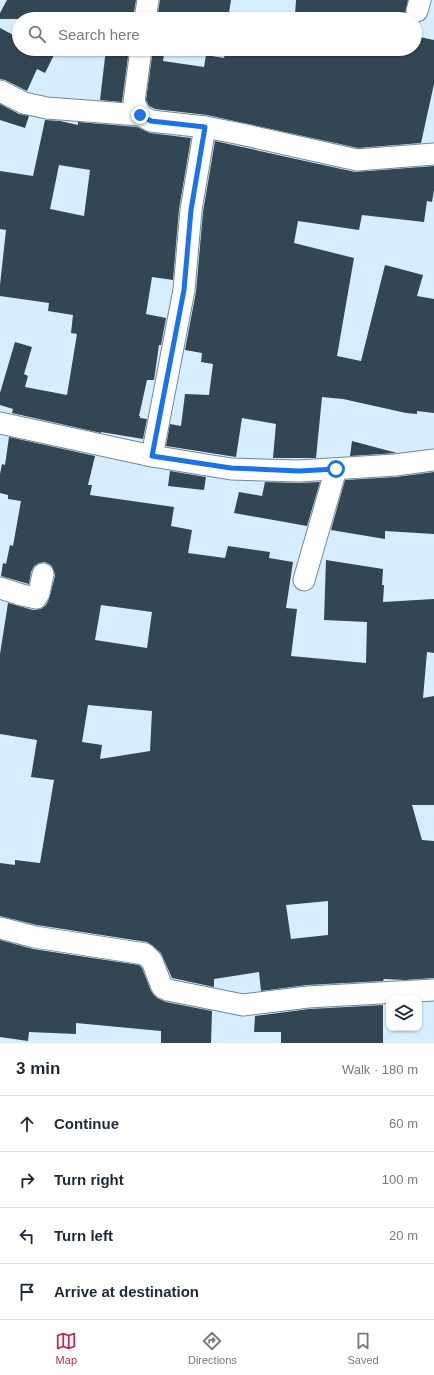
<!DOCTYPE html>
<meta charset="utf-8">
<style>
body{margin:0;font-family:Helvetica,sans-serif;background:#f2f2f3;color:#1f2937}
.controls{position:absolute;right:12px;bottom:12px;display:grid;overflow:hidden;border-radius:8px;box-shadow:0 1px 3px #0004}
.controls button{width:36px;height:36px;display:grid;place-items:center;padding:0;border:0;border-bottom:1px solid #e0e1e3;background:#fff;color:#1f2937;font:20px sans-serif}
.stop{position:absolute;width:12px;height:12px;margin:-9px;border:3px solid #1a73e8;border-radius:50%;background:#fff}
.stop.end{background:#1a73e8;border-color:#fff;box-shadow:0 1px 4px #0008}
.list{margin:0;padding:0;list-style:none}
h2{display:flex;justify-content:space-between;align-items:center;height:52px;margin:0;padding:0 16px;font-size:17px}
h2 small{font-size:13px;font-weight:400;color:#747a83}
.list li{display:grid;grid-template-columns:26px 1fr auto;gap:12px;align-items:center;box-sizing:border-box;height:56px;padding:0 16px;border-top:1px solid #e0e1e3}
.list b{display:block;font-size:15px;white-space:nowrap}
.list em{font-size:13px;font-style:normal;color:#747a83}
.icon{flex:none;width:22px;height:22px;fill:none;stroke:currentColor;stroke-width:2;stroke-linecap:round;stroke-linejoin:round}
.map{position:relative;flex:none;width:434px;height:1043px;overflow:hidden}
.search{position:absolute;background:#fff;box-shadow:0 1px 3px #0004;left:12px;right:12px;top:12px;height:44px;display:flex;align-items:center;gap:10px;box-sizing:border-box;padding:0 14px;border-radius:22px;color:#747a83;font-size:15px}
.sheet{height:276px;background:#fff}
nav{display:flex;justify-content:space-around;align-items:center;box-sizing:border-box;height:56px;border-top:1px solid #e0e1e3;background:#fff;font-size:11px;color:#747a83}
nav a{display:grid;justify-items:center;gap:2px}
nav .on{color:#ba2b56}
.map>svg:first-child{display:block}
.building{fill:#324653;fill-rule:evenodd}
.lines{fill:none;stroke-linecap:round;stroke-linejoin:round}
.minor-casing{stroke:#738997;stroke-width:23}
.minor{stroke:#fff;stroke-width:21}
.route{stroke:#1a73e8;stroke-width:5}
</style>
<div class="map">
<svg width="434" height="1043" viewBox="0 0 434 1043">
<rect width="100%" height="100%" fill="#d5edfd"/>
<g class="building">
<path d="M7,0H136L133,18L103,14L102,19H0V13Z"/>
<path d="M160,0H231L228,19H157Z"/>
<path d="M296,0H408L405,14L408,19H288L289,14L295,15Z"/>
<path d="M0,28L19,38V49H42L54,55L45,73L37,69L27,91L5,80L0,79Z"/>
<path d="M415,36L434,40V84L421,143L358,148L207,115L155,109L149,106L146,100L153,49H165L163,61L204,67L206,55L224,58L226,49H415Z"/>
<path d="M106,49H129L122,102L100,100Z"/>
<path d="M0,104L19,114L29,116L25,128L0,120Z"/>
<path d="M45,120L60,121L78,125V122L137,127L150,133L191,138L179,209L173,280L152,277L146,314L166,318L161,345H159L154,380H147L139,416H140V418L147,419L143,439L101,432V433L12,413L13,409L0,405V393L15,342L32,347L24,374L28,376L25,387L67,395L77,334L71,333L73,315L48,311L49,303L0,296V285L6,230L0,229V171L33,176ZM59,165L90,170L84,216L50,209Z"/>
<path d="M215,141L355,172L434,166V190L432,202L427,201L424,222L362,215L359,230L298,221L294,243L354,258L337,356L361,361L385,265L423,275L417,296L434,299V413L417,411V414L406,413L343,399L322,397L316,458H273L276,424L242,418L236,457L166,446L170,424L181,426L185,394L209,395L213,364L201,362L202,353L185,350L196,292L203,212Z"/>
<path d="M9,437L95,456L88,485H92L90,495L174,507L171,526L192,530L188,553L225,558L228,546L270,552L269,558L293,562L286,608L297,609L291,656L366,663L367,622L324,620L326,560L383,569L382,585H384L383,602L434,599V653L427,652L423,698L434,696V805H412L422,840L434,841V978L405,980L384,979L383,981L307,985L261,991L259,972L214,979V987L172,978L161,953L153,946L147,942L37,925L0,916V863L15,865V860L40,863L54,780L31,777L37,740L0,734V654L8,603L33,610L41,609L46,605L49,599L55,576L54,571L51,565L45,562L39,563L34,566L31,572L29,584L1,576L3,563L6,564L10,545L13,546L21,501L8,499V495L0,493V474L2,464L5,465ZM101,605L152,612L147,648L95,640ZM88,705L152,711L150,751L100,759L102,745L82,742ZM328,901V935L291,939L286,905Z"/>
<path d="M352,441L397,453L350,456Z"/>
<path d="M170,471L206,477L204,490L168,486Z"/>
<path d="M434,472V534L385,531V539L331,530L345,480L396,477Z"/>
<path d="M265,482L299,483L320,482L307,526L234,513L239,492L262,496Z"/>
<path d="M0,940L33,949L139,965L142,968L151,991L157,998L166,1002L212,1011L211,1043H161V1031L76,1023V1034L29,1032L28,1041L0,1037Z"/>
<path d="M383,1005V1043H281V1032H254L255,1016L309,1009Z"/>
</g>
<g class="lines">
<defs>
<g id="minor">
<path d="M417,11L420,0"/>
<path d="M145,19L148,0"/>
<path d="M141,49L134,102L140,115L151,121L205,127L241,134L357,160L434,154"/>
<path d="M0,91L24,103L47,108L140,115"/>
<path d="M0,423L152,456L231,469L299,471L395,465L434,460"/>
<path d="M152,456L184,290L191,210L205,127"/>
<path d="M304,580L336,469"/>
<path d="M0,588L22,595L36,598L39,593L43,574"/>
<path d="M0,928L35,937L145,954L152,961L162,987L168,990L243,1005L308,997L434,990"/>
</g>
</defs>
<use href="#minor" class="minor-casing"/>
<use href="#minor" class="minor"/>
</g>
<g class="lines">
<path class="route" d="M140,115L151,121L205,127L191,210L184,290L152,456L231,468L299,471L336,469"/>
</g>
</svg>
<div class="controls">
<button><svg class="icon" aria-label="layers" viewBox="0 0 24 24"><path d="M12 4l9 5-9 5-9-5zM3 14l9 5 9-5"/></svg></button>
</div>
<div class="stop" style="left:336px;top:469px"></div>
<div class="stop end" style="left:140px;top:115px"></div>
<div class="search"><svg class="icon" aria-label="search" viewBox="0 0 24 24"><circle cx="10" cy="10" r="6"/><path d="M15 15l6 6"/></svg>Search here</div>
</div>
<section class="sheet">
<h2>3 min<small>Walk · 180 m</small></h2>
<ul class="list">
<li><svg class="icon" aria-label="ahead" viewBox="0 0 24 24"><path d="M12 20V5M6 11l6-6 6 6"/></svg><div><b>Continue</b></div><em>60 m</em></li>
<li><svg class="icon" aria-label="right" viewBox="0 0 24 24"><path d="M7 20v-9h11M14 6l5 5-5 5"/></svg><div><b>Turn right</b></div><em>100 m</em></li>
<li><svg class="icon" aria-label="left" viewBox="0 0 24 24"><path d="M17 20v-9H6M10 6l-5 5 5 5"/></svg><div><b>Turn left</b></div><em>20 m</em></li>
<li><svg class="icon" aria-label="arrive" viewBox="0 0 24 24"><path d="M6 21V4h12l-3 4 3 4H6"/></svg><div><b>Arrive at destination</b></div></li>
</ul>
</section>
<nav>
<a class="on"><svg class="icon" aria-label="map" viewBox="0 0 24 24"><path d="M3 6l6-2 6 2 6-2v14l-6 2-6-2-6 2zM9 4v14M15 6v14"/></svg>Map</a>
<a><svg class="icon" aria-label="directions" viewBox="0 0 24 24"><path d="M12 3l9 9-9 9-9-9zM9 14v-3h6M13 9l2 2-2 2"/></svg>Directions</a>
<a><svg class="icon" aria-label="saved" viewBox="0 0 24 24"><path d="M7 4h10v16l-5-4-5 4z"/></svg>Saved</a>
</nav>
